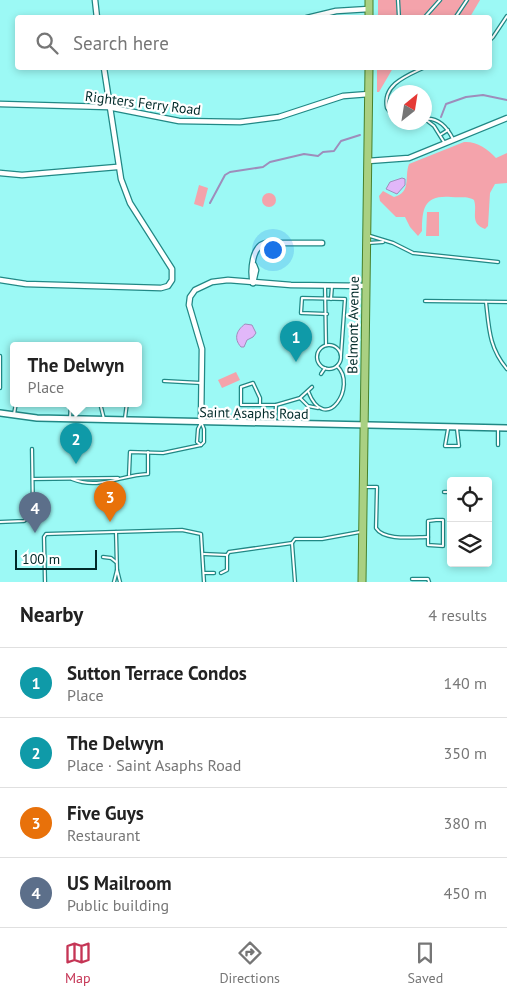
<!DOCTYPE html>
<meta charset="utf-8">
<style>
body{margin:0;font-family:"PT Sans",sans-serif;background:#f2f2f2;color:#222}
.controls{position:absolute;right:15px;bottom:15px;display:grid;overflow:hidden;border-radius:5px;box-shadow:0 2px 8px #0003}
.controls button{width:45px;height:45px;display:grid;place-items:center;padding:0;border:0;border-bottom:1px solid #e0e0e0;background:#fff;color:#222;font:25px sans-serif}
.compass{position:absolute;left:387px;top:85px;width:45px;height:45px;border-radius:50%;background:#fff;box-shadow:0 2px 8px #0003;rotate:30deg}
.scale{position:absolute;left:15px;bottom:12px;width:82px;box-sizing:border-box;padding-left:5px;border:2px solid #002a29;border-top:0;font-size:14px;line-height:18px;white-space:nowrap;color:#002a29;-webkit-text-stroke:4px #fff;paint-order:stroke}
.you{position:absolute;left:272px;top:249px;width:18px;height:18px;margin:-12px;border:4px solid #fff;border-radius:50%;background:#1a73e8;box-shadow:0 0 0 8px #1a73e833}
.badge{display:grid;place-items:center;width:32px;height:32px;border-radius:50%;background:#c53555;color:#fff;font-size:16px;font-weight:700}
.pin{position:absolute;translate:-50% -41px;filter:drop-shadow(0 1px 2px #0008)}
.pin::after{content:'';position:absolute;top:26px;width:18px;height:15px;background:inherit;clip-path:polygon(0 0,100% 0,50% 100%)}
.popup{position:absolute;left:10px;top:342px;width:132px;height:65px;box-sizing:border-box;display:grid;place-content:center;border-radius:5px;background:#fff;filter:drop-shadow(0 1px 4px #0005);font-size:16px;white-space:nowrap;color:#767676}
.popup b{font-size:19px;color:#222}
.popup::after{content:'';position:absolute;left:50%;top:100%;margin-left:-10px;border:10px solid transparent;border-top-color:#fff}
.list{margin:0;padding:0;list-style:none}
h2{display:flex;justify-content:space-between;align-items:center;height:65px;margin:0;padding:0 20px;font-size:21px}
h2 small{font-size:16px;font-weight:400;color:#767676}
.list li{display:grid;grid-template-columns:32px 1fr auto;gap:15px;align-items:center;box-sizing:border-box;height:70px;padding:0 20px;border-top:1px solid #e0e0e0}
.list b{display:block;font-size:19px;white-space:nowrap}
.list p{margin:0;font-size:16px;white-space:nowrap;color:#767676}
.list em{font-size:16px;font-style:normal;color:#767676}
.icon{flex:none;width:28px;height:28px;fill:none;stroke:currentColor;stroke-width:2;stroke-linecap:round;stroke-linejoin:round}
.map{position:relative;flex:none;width:507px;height:582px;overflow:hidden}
.search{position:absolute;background:#fff;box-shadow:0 2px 8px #0003;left:15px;right:15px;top:15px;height:55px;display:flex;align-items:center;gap:12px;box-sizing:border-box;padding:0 18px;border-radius:5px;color:#767676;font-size:19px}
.sheet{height:345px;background:#fff}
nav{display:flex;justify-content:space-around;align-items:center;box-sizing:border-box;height:70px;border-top:1px solid #e0e0e0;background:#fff;font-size:14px;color:#767676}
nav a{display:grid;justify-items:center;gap:2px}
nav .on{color:#c53555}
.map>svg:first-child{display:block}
.green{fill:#f4a3ab}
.water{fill:#e1b7f9;stroke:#9e8dbb}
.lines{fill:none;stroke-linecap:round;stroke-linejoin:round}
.stream{stroke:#9e8dbb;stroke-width:2}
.service-casing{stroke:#218885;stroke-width:4.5}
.minor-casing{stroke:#218885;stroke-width:7}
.tertiary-casing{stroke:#218885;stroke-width:8}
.primary-casing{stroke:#48812c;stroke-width:9}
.service{stroke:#fff;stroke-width:2}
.minor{stroke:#fff;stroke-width:4.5}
.tertiary{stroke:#fff;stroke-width:5}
.primary{stroke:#a9d082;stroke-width:7}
.labels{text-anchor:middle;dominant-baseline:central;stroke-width:4.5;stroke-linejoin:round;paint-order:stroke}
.street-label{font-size:14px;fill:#002a29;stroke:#fff}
</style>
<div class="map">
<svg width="507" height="582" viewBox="0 0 507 582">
<rect width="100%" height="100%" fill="#9cf9f5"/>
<g class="green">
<path d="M378,0H480L470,17L378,18Z"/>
<path d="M377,68H393L379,92H377Z"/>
<path d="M464,142C476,141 488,149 496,158L507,153V183L495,184L490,193L488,226L485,229C469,223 478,212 474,200C468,196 459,198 451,197C425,195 422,207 422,231L418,236L410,227L405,217H396L380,201L379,196L383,191L394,197C412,192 404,177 409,164Z"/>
<path d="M199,185L208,188L203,207L194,204Z"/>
<circle cx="269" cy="200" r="7"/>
<path d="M427,212H439V236H426Z"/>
<path d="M236,372L240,380L222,388L218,380Z"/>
</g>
<g class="water">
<path d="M402,178L405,179V185L397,194L386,189L390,182Z"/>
<path d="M245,324L252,325L256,333L253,337L247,340L244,347H241C233,338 237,330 245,324Z"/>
</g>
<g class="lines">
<g class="stream">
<path d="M441,117L446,104L466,97L483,95L507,100"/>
<path d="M210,203L225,175L230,172L263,167L270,162L304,154L318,156L323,152L334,151L341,141L360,135"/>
</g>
<defs>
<g id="service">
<path d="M398,0L399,18"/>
<path d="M424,18L440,0"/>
<path d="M455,18L467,0"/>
<path d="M490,40L493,37L507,16"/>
<path d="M394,118L387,108C382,85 406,76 423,68"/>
<path d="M424,119C438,117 447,127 453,139"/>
<path d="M425,119L434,126L444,142"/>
<path d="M440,135L448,130"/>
<path d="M370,236L393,243L413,253L498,262"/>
<path d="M368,243L383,242"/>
<path d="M325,286L326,345"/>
<path d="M331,299L332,286"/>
<path d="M425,301L507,302"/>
<path d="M486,302C489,328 489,348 507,369"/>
<path d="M327,314L301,313L302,298L345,299L341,355"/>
<circle cx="329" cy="357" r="12"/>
<path d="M0,356V388"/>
<path d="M321,374L325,368"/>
<path d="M164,381L201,383"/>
<path d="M308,391C326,437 358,385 337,366"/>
<path d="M300,398L308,406L318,408"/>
<path d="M100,403L104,419"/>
<path d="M260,405V398L253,383L241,387V405H276"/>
<path d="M14,414L16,403"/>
<path d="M75,417L80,403"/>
<path d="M70,418L71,403"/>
<path d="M125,418L127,403"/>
<path d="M275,422L276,405L300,398L312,387"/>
<path d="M448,429L445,446H459L457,429"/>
<path d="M201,445L197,442L198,429L201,423"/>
<path d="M498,445V430"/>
<path d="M129,475L130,452L163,453L201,445L204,442V429L202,424"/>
<path d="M33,479L118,478"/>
<path d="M72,479C99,490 121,475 148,474V452"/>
<path d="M365,487H377L376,528C384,541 414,537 428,537"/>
<path d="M444,492H451"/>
<path d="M436,520H443V546L428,545V521Z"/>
<path d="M0,522L24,521L33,514L32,449"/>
<path d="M116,532L117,570L120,582"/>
<path d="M204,554L227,555"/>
<path d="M103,557L111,558L116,562"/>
<path d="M204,573H214"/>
<path d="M221,573L227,570V555L229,552L292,543"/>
<path d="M412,579H428L429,582"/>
<path d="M45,582L44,537L46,534L182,530L201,534L204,582"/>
<path d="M114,582L117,570"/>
<path d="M295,582L292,543L295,539H322L360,532"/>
</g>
<g id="minor">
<path d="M95,0L97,18"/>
<path d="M307,18L336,11L369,9"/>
<path d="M0,104L108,107L179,121L240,122L279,117L343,96L369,94"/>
<path d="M368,161L409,158L507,118"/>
<path d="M0,173L22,175L117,167"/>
<path d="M0,280L26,284L161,288L168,286L172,280V269L130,203L121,179L104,68"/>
<path d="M253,283C250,271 252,245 266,243H322"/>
<path d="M253,283L256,270L254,265"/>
<path d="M201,423L202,349L189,305L190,297L195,290L212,282L228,280L291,285L366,286"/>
</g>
<path id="tertiary" d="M0,413L37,418L507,428"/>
<g id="primary">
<path d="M369,18V0"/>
<path d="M362,582L369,68"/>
</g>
</defs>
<use href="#service" class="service-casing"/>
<use href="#minor" class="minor-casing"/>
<use href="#tertiary" class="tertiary-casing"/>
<use href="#primary" class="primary-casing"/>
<use href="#service" class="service"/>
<use href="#minor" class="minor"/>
<use href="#tertiary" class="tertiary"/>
<use href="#primary" class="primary"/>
</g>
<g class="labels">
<g class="street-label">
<text transform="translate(143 103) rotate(7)">Righters Ferry Road</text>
<text transform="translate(353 325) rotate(-89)">Belmont Avenue</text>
<text transform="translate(254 413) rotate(1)">Saint Asaphs Road</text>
</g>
</g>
</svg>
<div class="controls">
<button><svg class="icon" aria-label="locate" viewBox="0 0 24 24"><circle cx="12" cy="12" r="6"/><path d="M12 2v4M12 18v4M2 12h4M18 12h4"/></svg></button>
<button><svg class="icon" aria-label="layers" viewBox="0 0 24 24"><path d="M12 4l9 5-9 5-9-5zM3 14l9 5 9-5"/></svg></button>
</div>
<svg class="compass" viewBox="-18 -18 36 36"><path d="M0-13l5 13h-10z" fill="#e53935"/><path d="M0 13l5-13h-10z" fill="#767676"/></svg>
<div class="scale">100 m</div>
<div class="you"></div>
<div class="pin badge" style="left:296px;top:362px;background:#0f9aa8">1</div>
<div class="pin badge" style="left:76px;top:464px;background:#0f9aa8">2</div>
<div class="popup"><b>The Delwyn</b>Place</div>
<div class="pin badge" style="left:110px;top:522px;background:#e8710a">3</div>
<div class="pin badge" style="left:35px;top:533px;background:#5c6f8a">4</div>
<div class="search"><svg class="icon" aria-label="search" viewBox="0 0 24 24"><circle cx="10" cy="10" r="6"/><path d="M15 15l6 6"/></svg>Search here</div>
</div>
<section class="sheet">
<h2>Nearby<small>4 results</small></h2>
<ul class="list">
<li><span class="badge" style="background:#0f9aa8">1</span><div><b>Sutton Terrace Condos</b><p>Place</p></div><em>140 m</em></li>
<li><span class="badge" style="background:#0f9aa8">2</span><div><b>The Delwyn</b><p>Place · Saint Asaphs Road</p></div><em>350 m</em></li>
<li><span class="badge" style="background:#e8710a">3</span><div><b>Five Guys</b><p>Restaurant</p></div><em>380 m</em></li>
<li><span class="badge" style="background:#5c6f8a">4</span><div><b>US Mailroom</b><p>Public building</p></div><em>450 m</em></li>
</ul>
</section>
<nav>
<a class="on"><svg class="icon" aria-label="map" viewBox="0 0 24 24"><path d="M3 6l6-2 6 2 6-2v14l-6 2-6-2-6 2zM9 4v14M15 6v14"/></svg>Map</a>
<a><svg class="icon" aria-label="directions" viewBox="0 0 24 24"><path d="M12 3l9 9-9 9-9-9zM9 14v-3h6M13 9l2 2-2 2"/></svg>Directions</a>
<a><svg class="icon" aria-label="saved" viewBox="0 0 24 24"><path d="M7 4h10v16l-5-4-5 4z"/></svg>Saved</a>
</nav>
